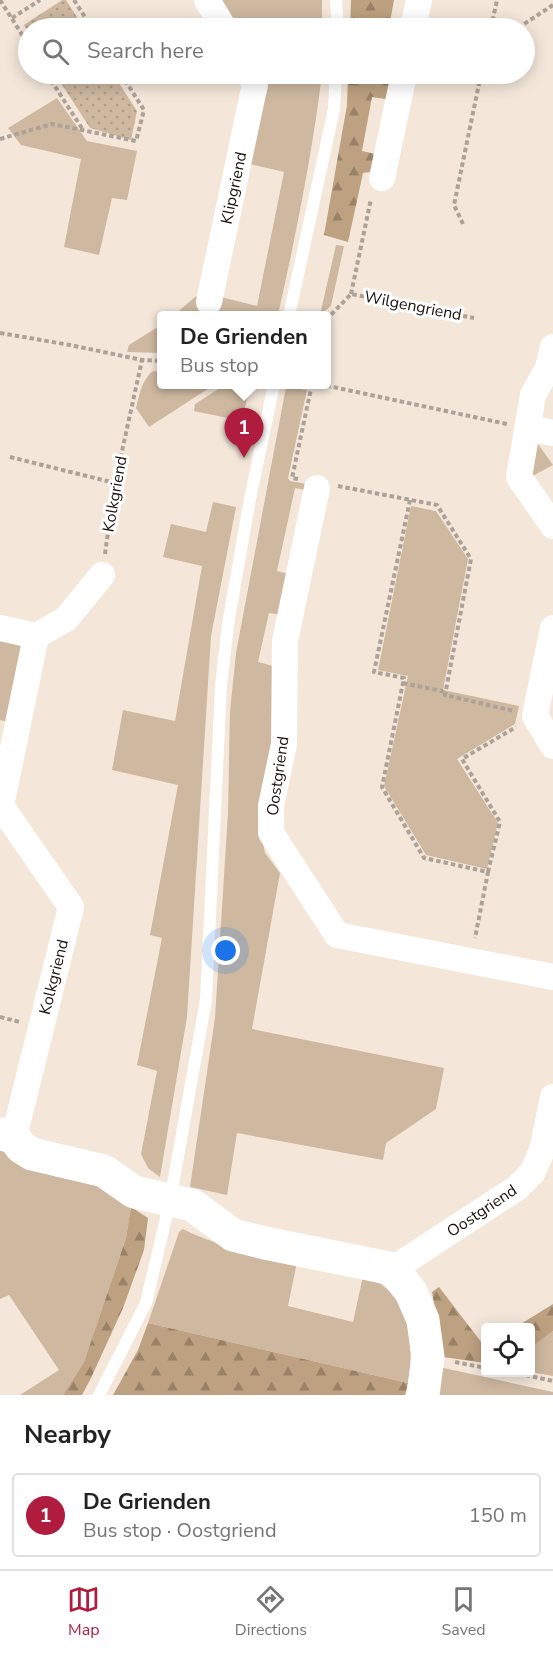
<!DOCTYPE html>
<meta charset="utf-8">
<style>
body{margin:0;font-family:"Nunito Sans",sans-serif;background:#f2f2f2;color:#222}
.controls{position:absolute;right:18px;bottom:18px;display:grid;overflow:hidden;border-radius:6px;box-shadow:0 3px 15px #0003}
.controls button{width:54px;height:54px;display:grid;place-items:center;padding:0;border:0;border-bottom:2px solid #e0e0e0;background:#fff;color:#222;font:30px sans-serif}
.you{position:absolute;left:226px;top:951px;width:21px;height:21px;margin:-15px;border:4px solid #fff;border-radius:50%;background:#1a73e8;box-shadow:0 0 0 9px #1a73e833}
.badge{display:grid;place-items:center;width:39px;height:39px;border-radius:50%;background:#b01c3d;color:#fff;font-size:20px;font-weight:700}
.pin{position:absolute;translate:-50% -50px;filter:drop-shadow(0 2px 3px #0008)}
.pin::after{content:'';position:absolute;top:32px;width:21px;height:18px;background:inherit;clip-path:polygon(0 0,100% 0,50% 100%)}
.popup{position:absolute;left:157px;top:311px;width:174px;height:78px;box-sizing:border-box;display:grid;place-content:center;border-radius:6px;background:#fff;filter:drop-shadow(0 2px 4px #0005);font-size:20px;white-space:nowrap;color:#767676}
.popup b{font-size:22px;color:#222}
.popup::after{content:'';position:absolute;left:50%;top:100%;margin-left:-12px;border:12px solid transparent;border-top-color:#fff}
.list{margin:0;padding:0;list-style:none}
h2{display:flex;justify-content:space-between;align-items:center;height:78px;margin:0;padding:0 24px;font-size:26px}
h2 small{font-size:20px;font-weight:400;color:#767676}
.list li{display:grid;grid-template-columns:39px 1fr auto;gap:18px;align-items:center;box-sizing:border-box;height:84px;margin:0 12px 12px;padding:0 12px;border:2px solid #e0e0e0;border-radius:6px}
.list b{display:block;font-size:22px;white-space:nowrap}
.list p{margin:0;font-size:20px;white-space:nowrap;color:#767676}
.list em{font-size:20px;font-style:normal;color:#767676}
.icon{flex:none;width:33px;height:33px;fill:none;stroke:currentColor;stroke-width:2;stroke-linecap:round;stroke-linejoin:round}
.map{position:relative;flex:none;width:553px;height:1395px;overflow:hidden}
.search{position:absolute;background:#fff;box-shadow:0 3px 15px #0003;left:18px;right:18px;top:18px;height:66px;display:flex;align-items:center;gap:15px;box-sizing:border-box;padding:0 21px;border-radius:33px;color:#767676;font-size:22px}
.sheet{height:174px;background:#fff}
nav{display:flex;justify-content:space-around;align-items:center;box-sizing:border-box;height:84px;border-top:2px solid #e0e0e0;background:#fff;font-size:16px;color:#767676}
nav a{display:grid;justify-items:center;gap:3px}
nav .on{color:#b01c3d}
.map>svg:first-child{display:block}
.grass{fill:#ceb8a0}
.forest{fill:url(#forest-firs)}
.park{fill:url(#park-dots)}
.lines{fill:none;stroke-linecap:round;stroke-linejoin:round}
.path{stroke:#aca298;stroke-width:4;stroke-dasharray:4.5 3;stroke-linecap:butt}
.lane{stroke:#fff;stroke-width:12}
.street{stroke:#fff;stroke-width:26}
.secondary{stroke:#fff;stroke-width:33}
.labels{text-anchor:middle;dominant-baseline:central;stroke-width:6;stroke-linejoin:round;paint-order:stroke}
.street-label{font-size:16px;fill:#18140f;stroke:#fff}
</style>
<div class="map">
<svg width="553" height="1395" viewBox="0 0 553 1395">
<defs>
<pattern id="forest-firs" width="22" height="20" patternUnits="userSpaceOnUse" patternTransform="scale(1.5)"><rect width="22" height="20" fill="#bda180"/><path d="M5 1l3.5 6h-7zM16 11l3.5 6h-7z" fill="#998267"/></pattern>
<pattern id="park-dots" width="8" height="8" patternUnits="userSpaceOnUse" patternTransform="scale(1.5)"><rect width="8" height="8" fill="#ceb8a0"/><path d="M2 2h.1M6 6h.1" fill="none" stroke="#b09d89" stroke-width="1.8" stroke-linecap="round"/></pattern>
</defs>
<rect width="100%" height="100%" fill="#f4e7da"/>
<g class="grass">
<path d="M216,0H322V28H233Z"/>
<path d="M260,74H322C312,155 296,235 278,315H217L214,310L217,296L257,306L284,172L250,164Z"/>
<path d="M57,98L87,141L137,151L127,200L112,198L99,255L64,247L81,159L21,145L8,128Z"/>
<path d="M336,245L344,246L331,306L320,315Z"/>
<path d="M196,296L201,303L198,315L173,316Z"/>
<path d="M161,325V353L127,352L129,345Z"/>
<path d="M153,371L161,372L162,384L214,385L149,427L136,408C140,393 141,381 153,371Z"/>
<path d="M225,385H250L242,421L194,411L195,404Z"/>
<path d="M286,387L307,390L288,478L290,481L312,485L311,491L295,488L277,571L293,575L284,615L269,613L258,662L273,666L278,688L262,838L265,853L280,873L252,1029L444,1068L436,1109L386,1143L383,1160L237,1133L227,1195L190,1187L215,1018L228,813L230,711L236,653Z"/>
<path d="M538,444L553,465L527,479L533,452Z"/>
<path d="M213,502L236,507L211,636L187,1017L160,1177L148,1168L141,1154L157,1071L137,1065L162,938L150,935L178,785L112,770L123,710L175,721L202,566L163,557L171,524L206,532Z"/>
<path d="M411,506L436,511L468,559L443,690L519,706L515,724L457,759L498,823L487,869L426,855L384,786L408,676L378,670Z"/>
<path d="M0,617L32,625L12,723L0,720Z"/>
<path d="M0,1149L7,1154L89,1179L131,1207L126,1238L84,1362L63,1395H20L59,1370L9,1295L0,1299Z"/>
<path d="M183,1229C217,1247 259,1253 297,1262L288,1306L353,1322L363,1276C410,1290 415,1341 408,1383L148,1323L179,1232Z"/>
<path d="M553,1331V1376L531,1372L530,1347Z"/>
<path d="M439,1367L553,1392V1395H434Z"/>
</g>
<g class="forest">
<path d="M351,0H394L389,28H350Z"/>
<path d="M348,74H396L392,100L372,97L362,151L380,155L378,171L363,173L348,242L324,235L347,105Z"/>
<path d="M131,1207L148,1218L144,1250L123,1308L91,1378L82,1395H63L84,1362L126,1238Z"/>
<path d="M439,1287L485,1347V1363L443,1357L432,1292Z"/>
<path d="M553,1304V1331L531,1347L530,1328L516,1327Z"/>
<path d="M148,1323L408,1383L405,1395H113L138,1350Z"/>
</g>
<g class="park">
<path d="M62,0H66L84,28H28V32L24,25Z"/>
<path d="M55,74H113L137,111L131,140L90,128Z"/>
</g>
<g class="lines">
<g class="path">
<path d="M0,0L28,44"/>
<path d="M74,0L92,28"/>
<path d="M12,18L40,0"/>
<path d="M491,28L497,0"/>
<path d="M518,28L553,5"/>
<path d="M47,74L83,130"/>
<path d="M0,139L52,124L136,141L144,110L121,74"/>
<path d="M463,224L454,205L481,74"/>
<path d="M351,294L371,199"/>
<path d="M326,320L351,294L474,318"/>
<path d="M0,333L70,345L142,360L162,361"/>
<path d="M319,384L507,424"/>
<path d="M10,457L115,483"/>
<path d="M298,479L292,478L312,384"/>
<path d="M338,486L437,505L471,559L445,695L514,711"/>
<path d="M410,500L374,672L404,678L382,787L424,858L488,872L475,938"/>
<path d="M105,554L115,483L142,360"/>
<path d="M403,683L446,692"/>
<path d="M488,872L500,822L462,759L516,727"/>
<path d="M0,1017L20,1022"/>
<path d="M455,1362L486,1368"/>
<path d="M511,1372L553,1381"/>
</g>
<g class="lane">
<path d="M336,0L338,28"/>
<path d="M289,316L334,109L336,74"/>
<path d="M99,1395L146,1303L170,1201L206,1000L221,686L228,624L250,499L274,384"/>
</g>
<g class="street">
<path d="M207,0L224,28"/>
<path d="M413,28L419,0"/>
<path d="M382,178L404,74"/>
<path d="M209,302L252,98L255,85L250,74"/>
<path d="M553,347L548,368L533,395L519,477L553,526"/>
<path d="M528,428L553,433"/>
<path d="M317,488L285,641L284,744L271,806V833L337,935L553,977"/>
<path d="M0,628L36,636L66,619L102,575"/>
<path d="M553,628L535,716L553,746"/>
<path d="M14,1137L71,907L1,806L36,636"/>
<path d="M393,1269L517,1188L532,1173L542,1151L553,1097"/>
</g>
<path class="secondary" d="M0,1134L14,1137L21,1147L32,1154L104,1171L134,1192L192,1205L233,1235L265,1243L393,1269L411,1292L423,1320L428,1357L423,1395"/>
</g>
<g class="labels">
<g class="street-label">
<text transform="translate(234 188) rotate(-78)">Klipgriend</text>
<text transform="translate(413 306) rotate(11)">Wilgengriend</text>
<text transform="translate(115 494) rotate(-80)">Kolkgriend</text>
<text transform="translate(278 776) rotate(-82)">Oostgriend</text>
<text transform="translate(54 977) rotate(-76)">Kolkgriend</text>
<text transform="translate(482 1211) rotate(-34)">Oostgriend</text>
</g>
</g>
</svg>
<div class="controls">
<button><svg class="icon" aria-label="locate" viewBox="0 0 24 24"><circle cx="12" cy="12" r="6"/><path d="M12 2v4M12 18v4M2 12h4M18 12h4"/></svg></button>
</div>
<div class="you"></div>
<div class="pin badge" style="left:244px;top:458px">1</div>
<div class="popup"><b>De Grienden</b>Bus stop</div>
<div class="search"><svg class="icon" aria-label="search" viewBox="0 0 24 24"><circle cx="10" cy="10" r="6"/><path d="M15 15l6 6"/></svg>Search here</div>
</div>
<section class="sheet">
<h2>Nearby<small></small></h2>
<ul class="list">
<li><span class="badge">1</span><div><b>De Grienden</b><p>Bus stop · Oostgriend</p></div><em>150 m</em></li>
</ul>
</section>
<nav>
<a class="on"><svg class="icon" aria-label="map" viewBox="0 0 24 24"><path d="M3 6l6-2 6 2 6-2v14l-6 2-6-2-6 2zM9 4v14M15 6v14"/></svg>Map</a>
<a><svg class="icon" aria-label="directions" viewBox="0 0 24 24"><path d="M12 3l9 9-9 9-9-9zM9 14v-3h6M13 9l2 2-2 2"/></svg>Directions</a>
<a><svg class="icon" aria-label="saved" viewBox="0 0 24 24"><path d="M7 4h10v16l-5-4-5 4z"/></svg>Saved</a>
</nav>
